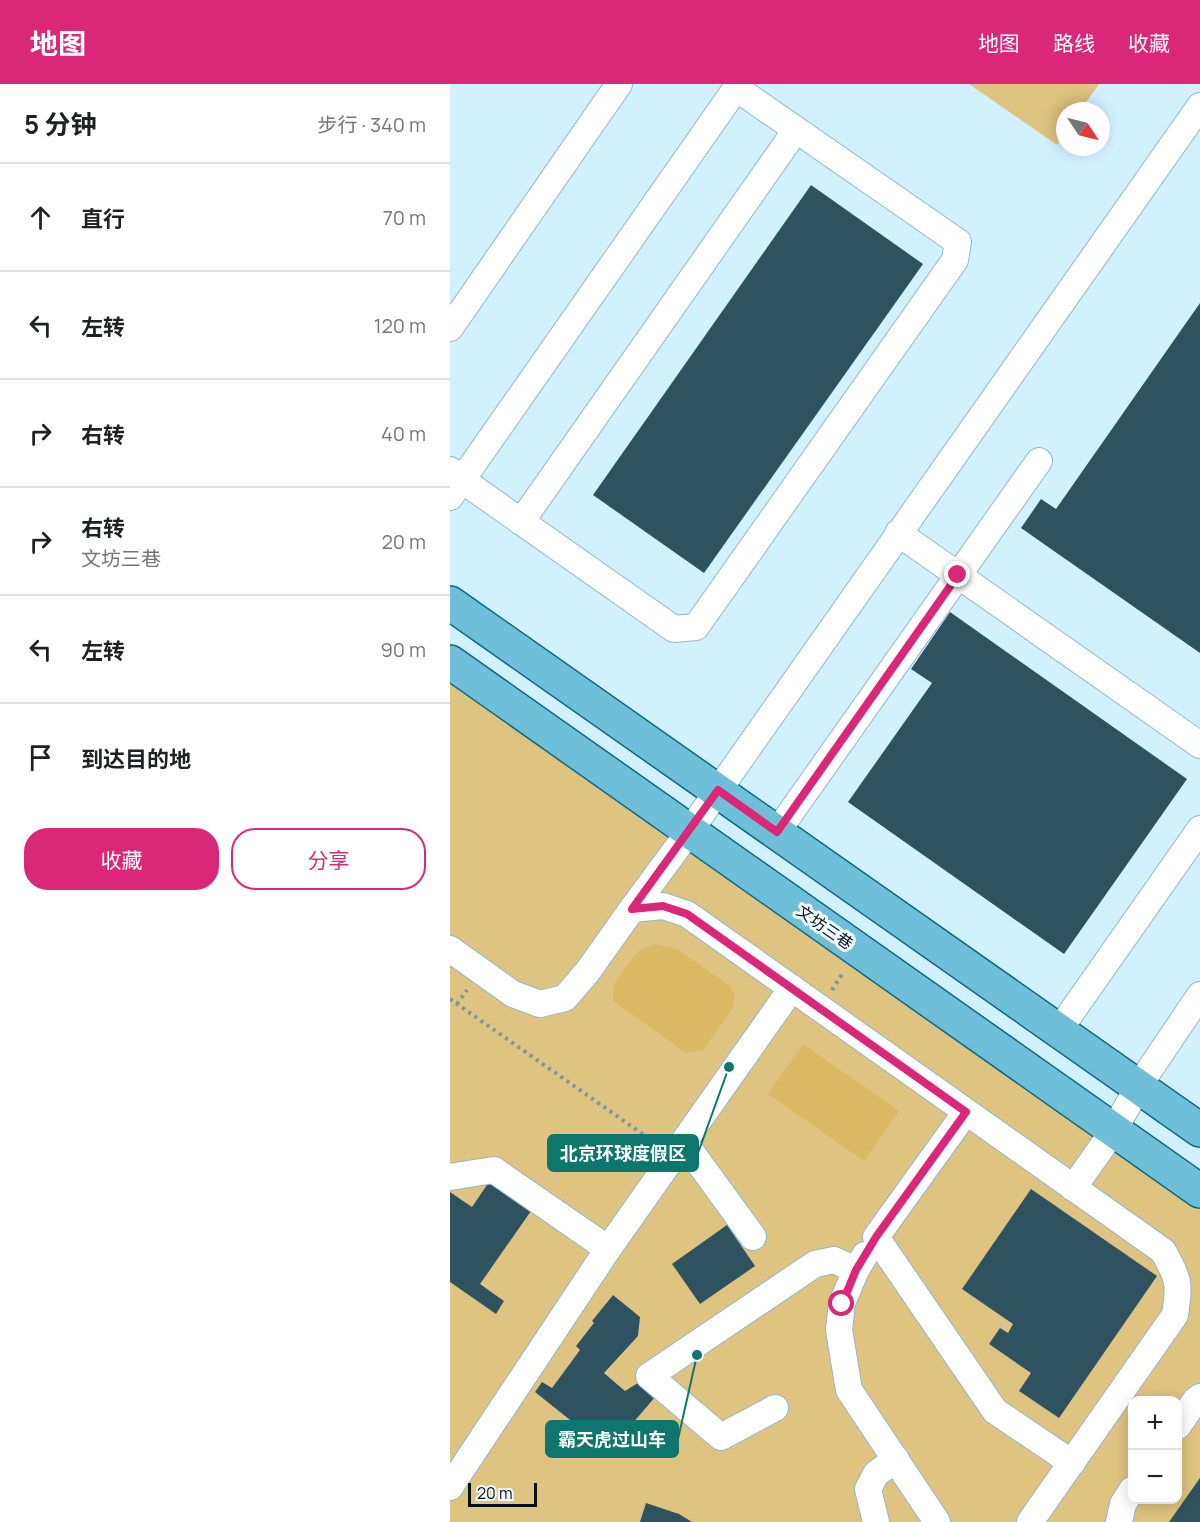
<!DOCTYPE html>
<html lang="zh">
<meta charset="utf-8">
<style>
body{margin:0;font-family:Manrope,"Noto Sans SC",sans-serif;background:#f2f2f2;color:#202124}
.controls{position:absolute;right:18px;bottom:18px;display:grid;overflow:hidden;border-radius:12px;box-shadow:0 3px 15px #0003}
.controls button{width:54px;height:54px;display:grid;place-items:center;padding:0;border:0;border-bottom:2px solid #e0e0e0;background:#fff;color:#202124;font:30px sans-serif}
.compass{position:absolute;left:606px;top:18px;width:54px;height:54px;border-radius:50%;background:#fff;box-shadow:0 3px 15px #0003;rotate:125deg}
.scale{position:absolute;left:18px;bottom:15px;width:69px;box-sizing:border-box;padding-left:6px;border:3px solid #051319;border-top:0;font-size:16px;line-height:21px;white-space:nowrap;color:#051319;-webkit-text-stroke:4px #f2fafd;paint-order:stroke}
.stop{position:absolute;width:18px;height:18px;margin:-14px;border:4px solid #db2777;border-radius:50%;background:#fff}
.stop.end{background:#db2777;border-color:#fff;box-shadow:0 2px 6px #0008}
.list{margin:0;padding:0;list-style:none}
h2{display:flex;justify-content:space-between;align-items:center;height:78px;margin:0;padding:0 24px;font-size:26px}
h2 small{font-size:20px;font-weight:400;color:#757577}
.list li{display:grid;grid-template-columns:39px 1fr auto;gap:18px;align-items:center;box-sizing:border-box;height:108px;padding:0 24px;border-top:2px solid #e0e0e0}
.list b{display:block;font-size:22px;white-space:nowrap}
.list p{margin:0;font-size:20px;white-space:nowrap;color:#757577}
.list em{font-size:20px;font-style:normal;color:#757577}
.actions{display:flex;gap:12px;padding:18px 24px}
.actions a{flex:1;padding:14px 0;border:2px solid #db2777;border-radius:24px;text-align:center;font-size:21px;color:#db2777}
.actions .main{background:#db2777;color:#fff}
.icon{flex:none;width:33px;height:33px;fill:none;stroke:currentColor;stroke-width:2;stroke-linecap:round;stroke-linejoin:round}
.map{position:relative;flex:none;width:750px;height:1438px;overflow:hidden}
header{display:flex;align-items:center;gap:36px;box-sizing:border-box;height:84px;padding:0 30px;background:#db2777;color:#fff}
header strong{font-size:28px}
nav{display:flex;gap:33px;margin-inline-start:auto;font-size:21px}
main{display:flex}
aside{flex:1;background:#fff}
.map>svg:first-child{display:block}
.green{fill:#dfc481;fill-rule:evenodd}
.water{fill:#dcba63}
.building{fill:#2f5261}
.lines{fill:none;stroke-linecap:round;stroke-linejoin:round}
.minor-casing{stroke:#92b7c8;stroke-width:28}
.major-casing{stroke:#0c6884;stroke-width:36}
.path{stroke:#7f97a1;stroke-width:4;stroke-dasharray:3 4.5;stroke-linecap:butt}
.minor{stroke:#fff;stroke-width:26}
.major{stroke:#70bfd8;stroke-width:33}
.route{stroke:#db2777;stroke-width:8}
.labels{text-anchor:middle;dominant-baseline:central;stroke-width:6;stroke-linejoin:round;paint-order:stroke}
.street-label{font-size:16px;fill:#051319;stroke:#f2fafd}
.leader{fill:none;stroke:#0f766e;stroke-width:2}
.callout-dot{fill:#0f766e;stroke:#f2fafd;stroke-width:2}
.callout{fill:#0f766e;stroke:#0f766e;stroke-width:2}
.callout-label{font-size:18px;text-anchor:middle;font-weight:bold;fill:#fff}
</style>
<header>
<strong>地图</strong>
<nav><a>地图</a><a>路线</a><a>收藏</a></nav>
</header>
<main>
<aside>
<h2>5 分钟<small>步行 · 340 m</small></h2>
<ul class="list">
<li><svg class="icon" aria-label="ahead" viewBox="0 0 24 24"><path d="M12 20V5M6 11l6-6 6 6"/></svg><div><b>直行</b></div><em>70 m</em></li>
<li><svg class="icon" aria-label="left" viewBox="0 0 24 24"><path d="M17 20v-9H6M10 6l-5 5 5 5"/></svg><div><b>左转</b></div><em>120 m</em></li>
<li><svg class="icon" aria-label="right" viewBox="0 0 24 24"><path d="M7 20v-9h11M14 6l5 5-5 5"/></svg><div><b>右转</b></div><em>40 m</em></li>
<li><svg class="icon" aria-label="right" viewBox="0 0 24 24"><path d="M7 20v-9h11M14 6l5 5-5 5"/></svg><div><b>右转</b><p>文坊三巷</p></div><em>20 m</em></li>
<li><svg class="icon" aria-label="left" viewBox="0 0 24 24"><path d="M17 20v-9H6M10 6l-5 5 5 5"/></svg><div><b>左转</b></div><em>90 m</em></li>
<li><svg class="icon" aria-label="arrive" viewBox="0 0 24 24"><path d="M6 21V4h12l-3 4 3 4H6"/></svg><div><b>到达目的地</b></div></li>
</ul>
<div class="actions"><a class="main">收藏</a><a>分享</a></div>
</aside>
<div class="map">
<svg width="750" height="1438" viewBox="0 0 750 1438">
<rect width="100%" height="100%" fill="#d2f1ff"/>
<g class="green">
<path d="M519,0H649L630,27H615V49L607,61Z"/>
<path d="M0,596L750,1121V1438H0ZM682,1316H728V1416H682Z"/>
</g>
<g class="water">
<path d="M205,860L227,865L280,902L285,912L283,924L253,966L236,969L163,917L164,900L177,881L189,867Z"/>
<path d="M353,960L449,1027L414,1077L318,1010Z"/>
</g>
<g class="building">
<path d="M361,101L473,180L254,489L143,411Z"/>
<path d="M750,219V569L571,444L591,415L606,425Z"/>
<path d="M500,528L737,695L614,870L398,718L482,599L461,585Z"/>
<path d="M39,1098L81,1127L30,1200L54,1217L46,1230L0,1198V1108L22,1123Z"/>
<path d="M581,1105L707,1192L609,1334L569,1307L581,1289L539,1260L550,1244L558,1249L563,1240L512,1205Z"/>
<path d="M277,1141L305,1182L250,1220L222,1180Z"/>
<path d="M163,1211L190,1233L188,1252L154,1289L175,1307L196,1294L211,1306L159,1367L85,1308L92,1298L102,1304L130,1266L126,1262L144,1239L142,1237Z"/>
<path d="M750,1394V1438H719Z"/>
<path d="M196,1419L229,1430L242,1438H190Z"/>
</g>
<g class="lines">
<defs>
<g id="minor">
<path d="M0,244L169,0"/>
<path d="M0,386L12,396L224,545L246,543L505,176L508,158L286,4"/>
<path d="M0,413L289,0"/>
<path d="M71,438L346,46"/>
<path d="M448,449L750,661"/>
<path d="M327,748L589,377"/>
<path d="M182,825L239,748L750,22"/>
<path d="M0,865L63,910L90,920L115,914L138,887L182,825L213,822L237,830L713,1167C729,1195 730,1200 725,1231L580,1438"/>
<path d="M609,946L750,745"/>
<path d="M516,1028L426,1153L545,1327L622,1379"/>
<path d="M234,1058L303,1153"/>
<path d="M0,1093L44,1086L158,1165L342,904"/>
<path d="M623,1104L664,1046L688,1003L750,911"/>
<path d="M415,1171L406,1186L392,1219L389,1246L399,1306L487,1438"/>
<path d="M325,1324L271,1353L199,1292L365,1180L384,1176L406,1186"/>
<path d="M728,1342L745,1317L750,1313"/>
<path d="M0,1403L158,1165"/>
<path d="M426,1438L418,1405L426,1390L446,1375"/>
<path d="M669,1438L673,1420L682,1406"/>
</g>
<g id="major">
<path d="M0,519L750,1046"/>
<path d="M0,578L750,1107"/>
</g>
</defs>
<use href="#minor" class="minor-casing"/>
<use href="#major" class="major-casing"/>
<g class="path">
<path d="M382,906L394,887"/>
<path d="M0,915L204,1058"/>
<path d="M7,920L17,906"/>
</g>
<use href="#minor" class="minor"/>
<use href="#major" class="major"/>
</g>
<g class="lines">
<path class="route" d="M392,1220L406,1186L426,1153L516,1028L237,830L213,822L182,825L268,706L327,748L508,491"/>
</g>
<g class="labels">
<g class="street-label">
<text transform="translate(375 843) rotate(35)">文坊三巷</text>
</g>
</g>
<path class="leader" d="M279 983L248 1069M247 1271L228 1355"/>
<g class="callout-dot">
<circle cx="279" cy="983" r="6"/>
<circle cx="247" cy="1271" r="6"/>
</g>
<g class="callout">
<rect x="98" y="1051" width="150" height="36" rx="6"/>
<rect x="96" y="1337" width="132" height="36" rx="6"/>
</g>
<g class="callout-label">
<text x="173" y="1076">北京环球度假区</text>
<text x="162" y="1362">霸天虎过山车</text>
</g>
</svg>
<div class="controls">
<button>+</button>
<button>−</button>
</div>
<svg class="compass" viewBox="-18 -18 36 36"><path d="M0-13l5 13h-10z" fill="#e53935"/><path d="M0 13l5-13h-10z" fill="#757577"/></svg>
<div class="scale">20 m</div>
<div class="stop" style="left:392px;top:1220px"></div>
<div class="stop end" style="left:508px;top:491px"></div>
</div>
</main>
